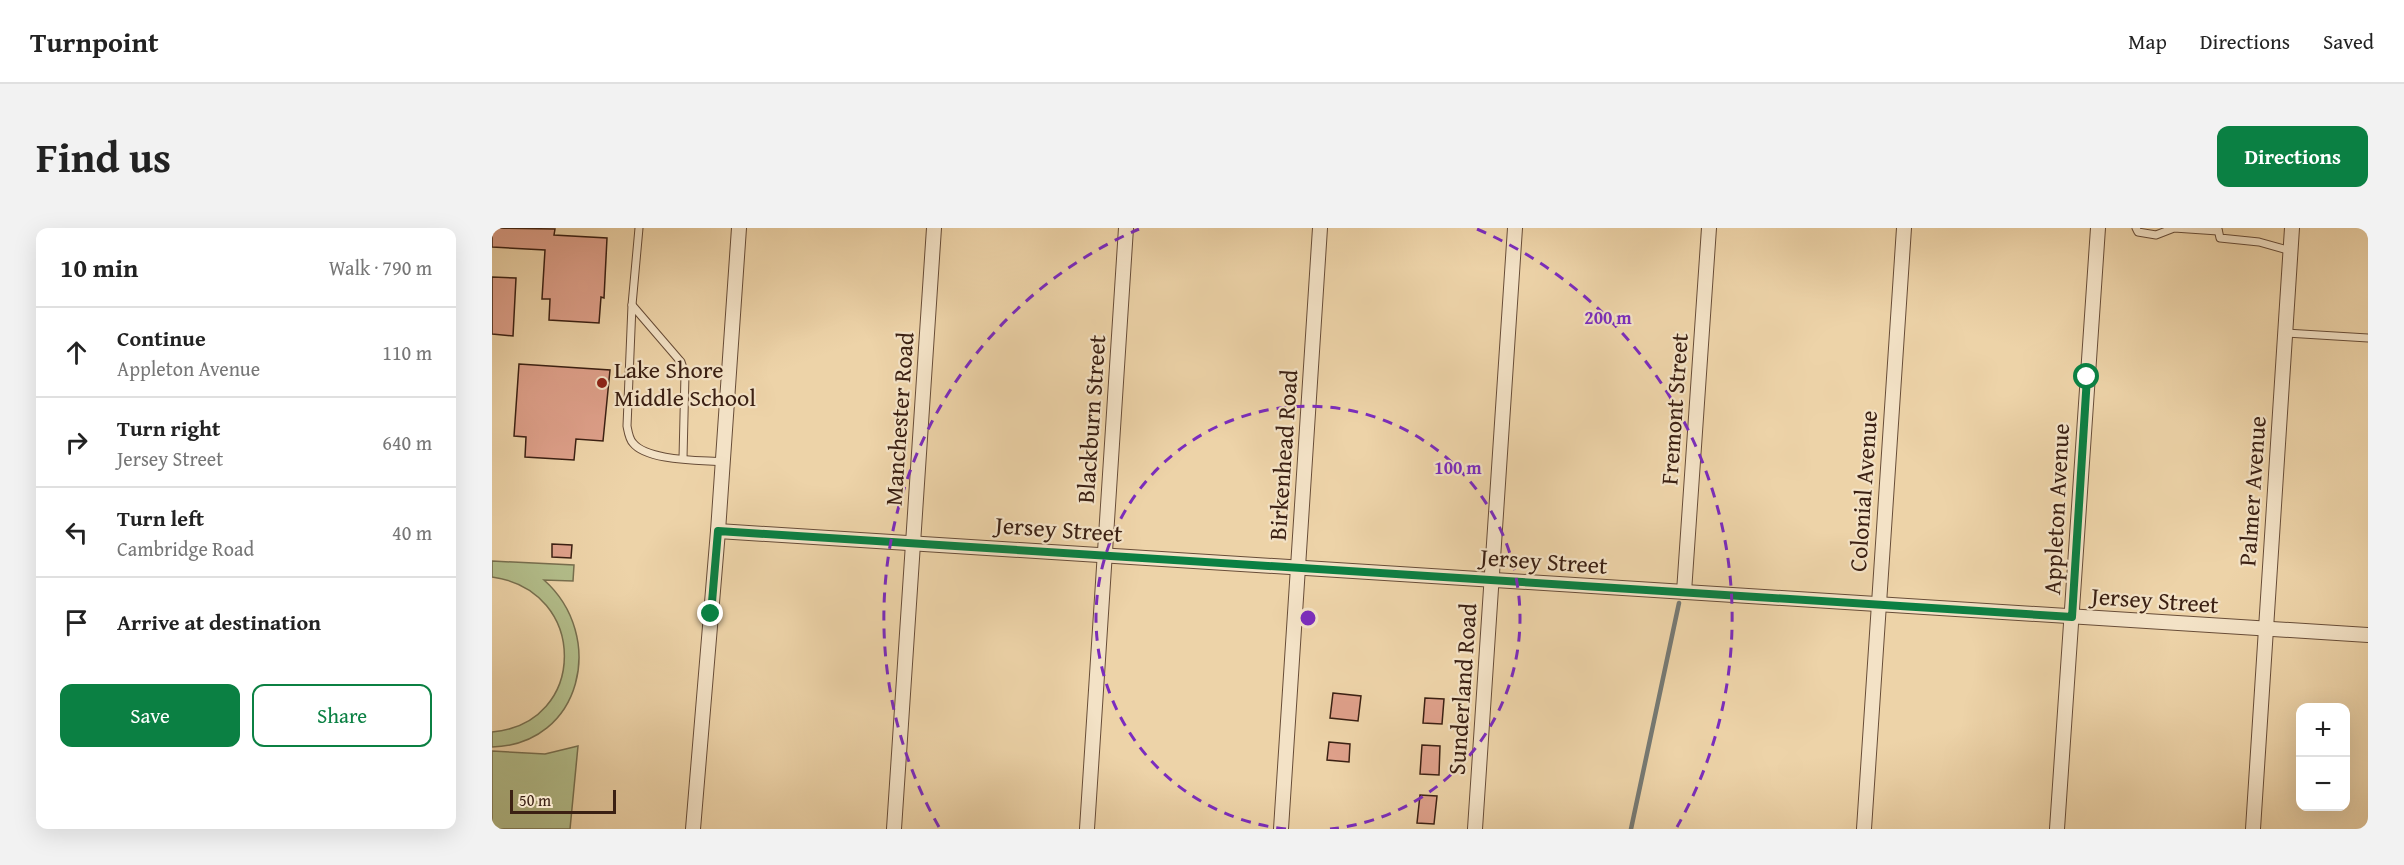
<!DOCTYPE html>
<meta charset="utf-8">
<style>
body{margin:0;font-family:"Gentium Book Plus",serif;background:#f2f2f2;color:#222}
.controls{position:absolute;right:18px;bottom:18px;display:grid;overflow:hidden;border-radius:12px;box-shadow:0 6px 24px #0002}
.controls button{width:54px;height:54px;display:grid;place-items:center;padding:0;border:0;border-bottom:2px solid #e0e0e0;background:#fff;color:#222;font:30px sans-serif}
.scale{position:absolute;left:18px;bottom:15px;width:106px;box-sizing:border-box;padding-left:6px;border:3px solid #3b2013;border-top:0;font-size:16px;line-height:21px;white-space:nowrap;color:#3b2013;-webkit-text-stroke:4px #f3e2c6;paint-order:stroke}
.stop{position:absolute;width:18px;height:18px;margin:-14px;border:4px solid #0b8043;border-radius:50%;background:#fff}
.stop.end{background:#0b8043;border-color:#fff;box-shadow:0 2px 6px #0008}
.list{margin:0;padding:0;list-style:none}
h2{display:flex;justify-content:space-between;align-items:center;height:78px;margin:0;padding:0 24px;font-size:26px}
h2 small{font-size:20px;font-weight:400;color:#767676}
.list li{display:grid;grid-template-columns:39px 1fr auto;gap:18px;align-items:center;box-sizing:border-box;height:90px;padding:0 24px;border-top:2px solid #e0e0e0}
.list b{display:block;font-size:22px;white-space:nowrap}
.list p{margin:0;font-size:20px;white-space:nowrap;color:#767676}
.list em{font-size:20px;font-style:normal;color:#767676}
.actions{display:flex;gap:12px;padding:18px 24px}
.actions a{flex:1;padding:14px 0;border:2px solid #0b8043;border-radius:12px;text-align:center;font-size:21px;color:#0b8043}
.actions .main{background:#0b8043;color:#fff}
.icon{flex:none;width:33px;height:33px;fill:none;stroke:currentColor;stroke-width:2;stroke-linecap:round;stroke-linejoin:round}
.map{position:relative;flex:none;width:1876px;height:601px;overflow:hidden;border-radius:12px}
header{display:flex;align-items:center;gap:36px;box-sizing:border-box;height:84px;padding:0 30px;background:#fff;border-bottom:2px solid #e0e0e0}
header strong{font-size:28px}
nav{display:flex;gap:33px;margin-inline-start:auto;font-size:21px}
.intro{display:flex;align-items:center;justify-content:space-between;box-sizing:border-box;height:144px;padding:0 36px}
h1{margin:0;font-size:42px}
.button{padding:15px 27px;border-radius:12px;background:#0b8043;color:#fff;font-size:21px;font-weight:700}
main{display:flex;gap:36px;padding:0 36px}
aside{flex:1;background:#fff;border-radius:12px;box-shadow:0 6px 24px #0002}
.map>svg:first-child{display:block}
.green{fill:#b3be8b;stroke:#776f4f;stroke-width:1.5}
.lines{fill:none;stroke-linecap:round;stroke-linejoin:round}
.stream{stroke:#767973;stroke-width:4.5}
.building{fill:#dea08a;stroke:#3b2013;stroke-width:1.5}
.service-casing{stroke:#684d38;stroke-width:9}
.minor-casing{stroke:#684d38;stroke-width:16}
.service{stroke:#f3e2c6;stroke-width:7}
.minor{stroke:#f3e2c6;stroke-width:14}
.route{stroke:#0b8043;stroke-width:8}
.ring{fill:none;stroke:#7b2cbf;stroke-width:3;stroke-dasharray:10 8}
.poi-dot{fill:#8f2418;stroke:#f3e2c6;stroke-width:2}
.labels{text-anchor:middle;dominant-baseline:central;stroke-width:4.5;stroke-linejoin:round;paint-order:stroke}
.poi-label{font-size:24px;fill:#3b2013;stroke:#f3e2c6;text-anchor:start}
.street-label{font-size:24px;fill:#3b2013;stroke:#f3e2c6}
.centre{fill:#7b2cbf;stroke:#f3e2c6;stroke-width:3}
.ring-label{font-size:18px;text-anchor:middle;font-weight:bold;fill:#7b2cbf;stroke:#f3e2c6;stroke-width:4.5;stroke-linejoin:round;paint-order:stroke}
</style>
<header>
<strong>Turnpoint</strong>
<nav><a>Map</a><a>Directions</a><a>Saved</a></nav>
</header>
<div class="intro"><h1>Find us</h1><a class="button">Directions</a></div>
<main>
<aside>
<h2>10 min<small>Walk · 790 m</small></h2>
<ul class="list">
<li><svg class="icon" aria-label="ahead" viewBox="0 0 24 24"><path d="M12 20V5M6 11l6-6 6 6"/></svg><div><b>Continue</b><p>Appleton Avenue</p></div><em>110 m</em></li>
<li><svg class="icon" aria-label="right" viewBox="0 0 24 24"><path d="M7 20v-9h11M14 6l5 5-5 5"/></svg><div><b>Turn right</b><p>Jersey Street</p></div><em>640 m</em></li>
<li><svg class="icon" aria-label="left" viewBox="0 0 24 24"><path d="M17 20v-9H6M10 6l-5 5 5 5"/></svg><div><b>Turn left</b><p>Cambridge Road</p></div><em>40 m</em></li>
<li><svg class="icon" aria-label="arrive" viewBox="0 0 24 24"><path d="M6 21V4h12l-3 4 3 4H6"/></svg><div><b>Arrive at destination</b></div></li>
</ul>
<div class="actions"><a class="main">Save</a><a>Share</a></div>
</aside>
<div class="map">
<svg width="1876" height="601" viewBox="0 0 1876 601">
<rect width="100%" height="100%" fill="#edd3a8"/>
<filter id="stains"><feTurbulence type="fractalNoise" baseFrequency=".00333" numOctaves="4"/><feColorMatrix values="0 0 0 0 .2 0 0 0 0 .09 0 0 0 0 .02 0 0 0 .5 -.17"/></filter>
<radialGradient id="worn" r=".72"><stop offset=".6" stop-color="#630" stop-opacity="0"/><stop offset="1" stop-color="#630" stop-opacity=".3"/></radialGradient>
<g class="green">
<path d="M0,333L82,337L81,353L52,352C115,408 90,517 0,519V504C96,496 97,362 0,349Z"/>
<path d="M86,518L78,601H0V523L53,526Z"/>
</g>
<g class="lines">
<path class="stream" d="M1139,601L1187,375"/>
</g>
<g class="building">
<path d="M0,0L63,1L62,7L115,10L112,70L109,69L107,95L57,92L58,71H50L53,22L0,19Z"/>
<path d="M0,49L24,50L21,108L0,106Z"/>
<path d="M27,136L118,142L111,213L84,211L82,232L33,229L34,209L22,208Z"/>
<path d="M60,316L80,317L79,330L60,329Z"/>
<path d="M841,465L869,468L866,493L838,490Z"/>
<path d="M933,470L952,471L950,496L931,495Z"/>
<path d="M837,514L858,516L857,534L835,532Z"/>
<path d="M930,517L948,518L947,547L928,546Z"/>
<path d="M928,567L945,568L942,596L925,595Z"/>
</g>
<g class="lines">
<defs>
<g id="service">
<path d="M147,0L140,77L135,198C136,203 137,211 141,215C155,233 208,232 231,234"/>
<path d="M1644,0L1646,4L1664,7L1682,0L1726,3"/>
<path d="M1726,1L1728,10L1767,14L1799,23"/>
<path d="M140,77L189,134L193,146L191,230"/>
<path d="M1793,105L1876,110"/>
</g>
<g id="minor">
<path d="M226,303L1876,407"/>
<path d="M1192,364L1217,0"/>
<path d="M201,601L226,303L247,0"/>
<path d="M402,601L442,0"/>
<path d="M595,601L634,0"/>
<path d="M789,601L828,0"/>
<path d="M983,601L1023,0"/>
<path d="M1372,601L1412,0"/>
<path d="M1565,601L1606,0"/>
<path d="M1761,601L1800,0"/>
</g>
</defs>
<use href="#service" class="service-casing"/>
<use href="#minor" class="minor-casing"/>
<use href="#service" class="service"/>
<use href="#minor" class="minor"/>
</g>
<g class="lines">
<path class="route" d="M219,386L226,303L1580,389L1595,149"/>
</g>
<g class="ring">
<path d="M794 601A212 212 0 1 1 838 601"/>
<path d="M447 599A424 424 0 0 1 647 1M985 1A424 424 0 0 1 1185 599"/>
</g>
<circle class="poi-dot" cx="110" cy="155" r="6"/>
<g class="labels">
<g class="poi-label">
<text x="122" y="141">Lake Shore<tspan x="122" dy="28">Middle School</tspan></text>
</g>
<g class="street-label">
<text transform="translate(1182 181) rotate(-86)">Fremont Street</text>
<text transform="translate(407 191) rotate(-86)">Manchester Road</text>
<text transform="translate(599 191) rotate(-86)">Blackburn Street</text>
<text transform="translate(791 227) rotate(-86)">Birkenhead Road</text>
<text transform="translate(1371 263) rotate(-86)">Colonial Avenue</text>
<text transform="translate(1760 263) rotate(-86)">Palmer Avenue</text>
<text transform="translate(1564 281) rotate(-87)">Appleton Avenue</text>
<text transform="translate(567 301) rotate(4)">Jersey Street</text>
<text transform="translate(1052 333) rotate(4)">Jersey Street</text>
<text transform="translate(1663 372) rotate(4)">Jersey Street</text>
<text transform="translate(970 461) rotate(-86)">Sunderland Road</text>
</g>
</g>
<circle cx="816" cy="390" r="9" class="centre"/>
<g class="ring-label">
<text x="1116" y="96">200 m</text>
<text x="966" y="246">100 m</text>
</g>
<rect width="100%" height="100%" filter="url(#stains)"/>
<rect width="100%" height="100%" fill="url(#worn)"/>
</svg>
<div class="controls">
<button>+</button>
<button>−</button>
</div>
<div class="scale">50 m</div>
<div class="stop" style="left:1595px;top:149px"></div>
<div class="stop end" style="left:219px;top:386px"></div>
</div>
</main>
